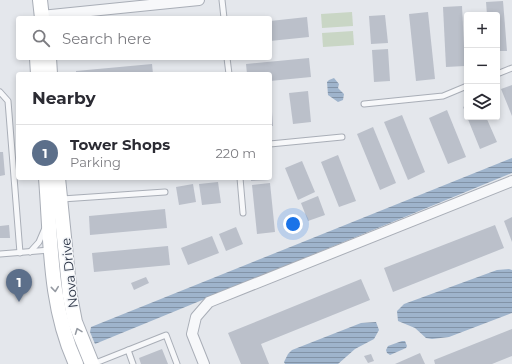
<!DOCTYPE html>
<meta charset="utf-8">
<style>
body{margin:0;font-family:Montserrat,sans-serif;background:#f2f2f3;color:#2b2b33}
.controls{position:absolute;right:12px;top:12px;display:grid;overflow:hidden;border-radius:4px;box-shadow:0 2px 6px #0003}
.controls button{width:36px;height:36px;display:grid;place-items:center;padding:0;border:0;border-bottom:1px solid #e1e1e2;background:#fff;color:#2b2b33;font:20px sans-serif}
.you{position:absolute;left:293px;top:224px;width:14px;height:14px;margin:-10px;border:3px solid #fff;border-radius:50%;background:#1a73e8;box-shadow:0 0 0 6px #1a73e833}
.badge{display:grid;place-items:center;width:26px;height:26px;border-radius:50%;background:#d1495b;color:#fff;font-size:13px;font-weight:700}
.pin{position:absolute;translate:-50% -33px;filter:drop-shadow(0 1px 2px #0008)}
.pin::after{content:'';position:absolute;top:21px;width:14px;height:12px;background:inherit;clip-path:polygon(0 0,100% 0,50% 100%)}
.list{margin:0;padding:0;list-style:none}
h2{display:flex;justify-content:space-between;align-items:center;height:52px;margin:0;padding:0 16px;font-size:17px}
h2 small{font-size:13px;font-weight:400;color:#7c7c81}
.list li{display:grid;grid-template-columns:26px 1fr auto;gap:12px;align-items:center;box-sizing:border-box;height:56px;padding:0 16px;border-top:1px solid #e1e1e2}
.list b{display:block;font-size:15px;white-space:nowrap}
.list p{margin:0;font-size:13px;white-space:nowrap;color:#7c7c81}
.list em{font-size:13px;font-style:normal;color:#7c7c81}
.icon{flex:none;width:22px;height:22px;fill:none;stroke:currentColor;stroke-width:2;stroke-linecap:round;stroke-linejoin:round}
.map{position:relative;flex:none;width:512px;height:364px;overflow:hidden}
.search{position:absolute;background:#fff;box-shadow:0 2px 6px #0003;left:16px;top:16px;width:256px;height:44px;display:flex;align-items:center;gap:10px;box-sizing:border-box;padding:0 14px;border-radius:4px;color:#7c7c81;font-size:15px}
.panel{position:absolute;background:#fff;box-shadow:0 2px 6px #0003;left:16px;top:72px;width:256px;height:108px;border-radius:4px}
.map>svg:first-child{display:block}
.pitch{fill:#c9d6c5}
.water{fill:url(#water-rules)}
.building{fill:#bbc0ca}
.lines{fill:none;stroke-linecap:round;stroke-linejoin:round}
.lane-casing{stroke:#a9aeb7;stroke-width:7}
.street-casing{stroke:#a9aeb7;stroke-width:12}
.secondary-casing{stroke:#a9aeb7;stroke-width:16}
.lane{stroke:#f7f8fa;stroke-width:5}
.street{stroke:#f7f8fa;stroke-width:10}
.secondary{stroke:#fff;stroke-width:14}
.oneway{stroke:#959aa2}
.labels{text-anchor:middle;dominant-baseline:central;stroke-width:3;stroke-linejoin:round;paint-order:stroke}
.street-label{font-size:13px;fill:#2b3445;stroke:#f4f6f9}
</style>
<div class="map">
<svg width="512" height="364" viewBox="0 0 512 364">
<defs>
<pattern id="water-rules" width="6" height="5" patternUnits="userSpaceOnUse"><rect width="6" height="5" fill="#9fb4cc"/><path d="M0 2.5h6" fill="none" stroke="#8293a7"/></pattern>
</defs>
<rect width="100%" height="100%" fill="#e4e7ec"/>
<g class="pitch">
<path d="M352,12L353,26L322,28L321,14Z"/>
<path d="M353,31L354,45L323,47L322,33Z"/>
</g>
<g class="water">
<path d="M334,78L339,84L338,88L344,94L343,100L338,102L328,95L327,82L329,80Z"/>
<path d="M512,158V173L95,344L90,332L91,327Z"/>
<path d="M509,269L512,270V313L449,337L432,339L426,338L415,328L398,321L397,311L404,304L497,270Z"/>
<path d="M376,322L379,330L374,339L355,349L338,364H285L284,362L288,354L292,350L361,323Z"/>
<path d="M402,341H405L407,346L406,348L390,355L387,353L386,350L388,346Z"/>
</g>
<g class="building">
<path d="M503,1L507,51H497V15H487L486,2Z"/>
<path d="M462,6L465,66L446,67L443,7Z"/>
<path d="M428,12L435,79L416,81L409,14Z"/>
<path d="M385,15L388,43L371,44L369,16Z"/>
<path d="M307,17L309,37L270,41V21Z"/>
<path d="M388,49L390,81L374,82L372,50Z"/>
<path d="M309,58L311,77L270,81V74H247L246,64Z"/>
<path d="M152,64L153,74H76V71Z"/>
<path d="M512,85V116L501,89Z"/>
<path d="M308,91L311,122L293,124L289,93Z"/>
<path d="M270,98H271L273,126H270Z"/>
<path d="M467,105V117H486L497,142L480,149L463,107Z"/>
<path d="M447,110L466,157L448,164L429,118Z"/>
<path d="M402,115L425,172L408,180L384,122Z"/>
<path d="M373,127L396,183L380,190L357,134Z"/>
<path d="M0,152H3L5,175L0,176Z"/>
<path d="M338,155L356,201L339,207L321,162Z"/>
<path d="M302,161L315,192L298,200L285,168Z"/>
<path d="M251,178H270V180L251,181Z"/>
<path d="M218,182L221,203L202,205L199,184Z"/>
<path d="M270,183L275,232L257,234L252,185Z"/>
<path d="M193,184L196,202L179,205L176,187Z"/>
<path d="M318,196L325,215L308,221L301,203Z"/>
<path d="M165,209L167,228L90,235L89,216Z"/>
<path d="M512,217V242L504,221Z"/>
<path d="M9,225L10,238H0V226Z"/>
<path d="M495,225L504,248L393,292L384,268Z"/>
<path d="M236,227L243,244L226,251L219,234Z"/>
<path d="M212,236L219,253L188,265L181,248Z"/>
<path d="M168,246L170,265L94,272L92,253Z"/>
<path d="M146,277L149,283L134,290L131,283Z"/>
<path d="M361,279L370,300L261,344L269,364H241L228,333Z"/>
<path d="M512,329V356L492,364H435L434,360Z"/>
<path d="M162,349L168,364H141L139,358Z"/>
<path d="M420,353L425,364H395Z"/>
<path d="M371,354L374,361L368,363L364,356Z"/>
</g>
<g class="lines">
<defs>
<g id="lane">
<path d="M222,0L224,18"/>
<path d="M227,58L229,74"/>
<path d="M497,74L512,68"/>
<path d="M0,92L8,101L20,253"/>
<path d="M364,104L443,96L467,86"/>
<path d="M270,144L342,137"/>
<path d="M240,178L243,213"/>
<path d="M62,199L165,192"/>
<path d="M30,252L39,242L45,228"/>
<path d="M0,254L50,250"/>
<path d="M128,350L133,364"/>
<path d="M93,364L166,335L177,364"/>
</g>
<g id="street">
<path d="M41,16L199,0"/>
<path d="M204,364L192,334L196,317L209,302L512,181"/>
</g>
<g id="secondary">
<path d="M40,0L42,18"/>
<path d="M37,58L38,74"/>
<path d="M49,58L50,74"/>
<path d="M46,178C51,240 49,306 76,364"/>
<path d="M58,178L70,296L75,322L92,364"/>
</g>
</defs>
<use href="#lane" class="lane-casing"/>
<use href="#street" class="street-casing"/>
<use href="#secondary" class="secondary-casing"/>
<use href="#lane" class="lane"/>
<use href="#street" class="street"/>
<use href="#secondary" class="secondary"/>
</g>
<defs><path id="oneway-chevron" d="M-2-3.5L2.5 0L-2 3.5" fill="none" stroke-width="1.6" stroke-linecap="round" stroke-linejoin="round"/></defs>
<g class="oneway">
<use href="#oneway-chevron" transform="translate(55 289) rotate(84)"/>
<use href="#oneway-chevron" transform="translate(78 331) rotate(-111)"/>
</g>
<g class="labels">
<g class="street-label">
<text transform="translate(69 273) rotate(-96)">Nova Drive</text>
</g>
</g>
</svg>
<div class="controls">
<button>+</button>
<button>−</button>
<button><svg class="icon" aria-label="layers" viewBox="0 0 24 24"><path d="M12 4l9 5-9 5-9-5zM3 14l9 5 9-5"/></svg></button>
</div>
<div class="you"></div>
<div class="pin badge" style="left:19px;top:302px;background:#5c6f8a">1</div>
<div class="search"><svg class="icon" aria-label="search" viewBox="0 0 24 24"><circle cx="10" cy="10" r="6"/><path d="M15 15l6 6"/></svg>Search here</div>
<section class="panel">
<h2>Nearby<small></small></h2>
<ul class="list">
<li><span class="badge" style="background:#5c6f8a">1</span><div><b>Tower Shops</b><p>Parking</p></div><em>220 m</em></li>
</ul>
</section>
</div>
